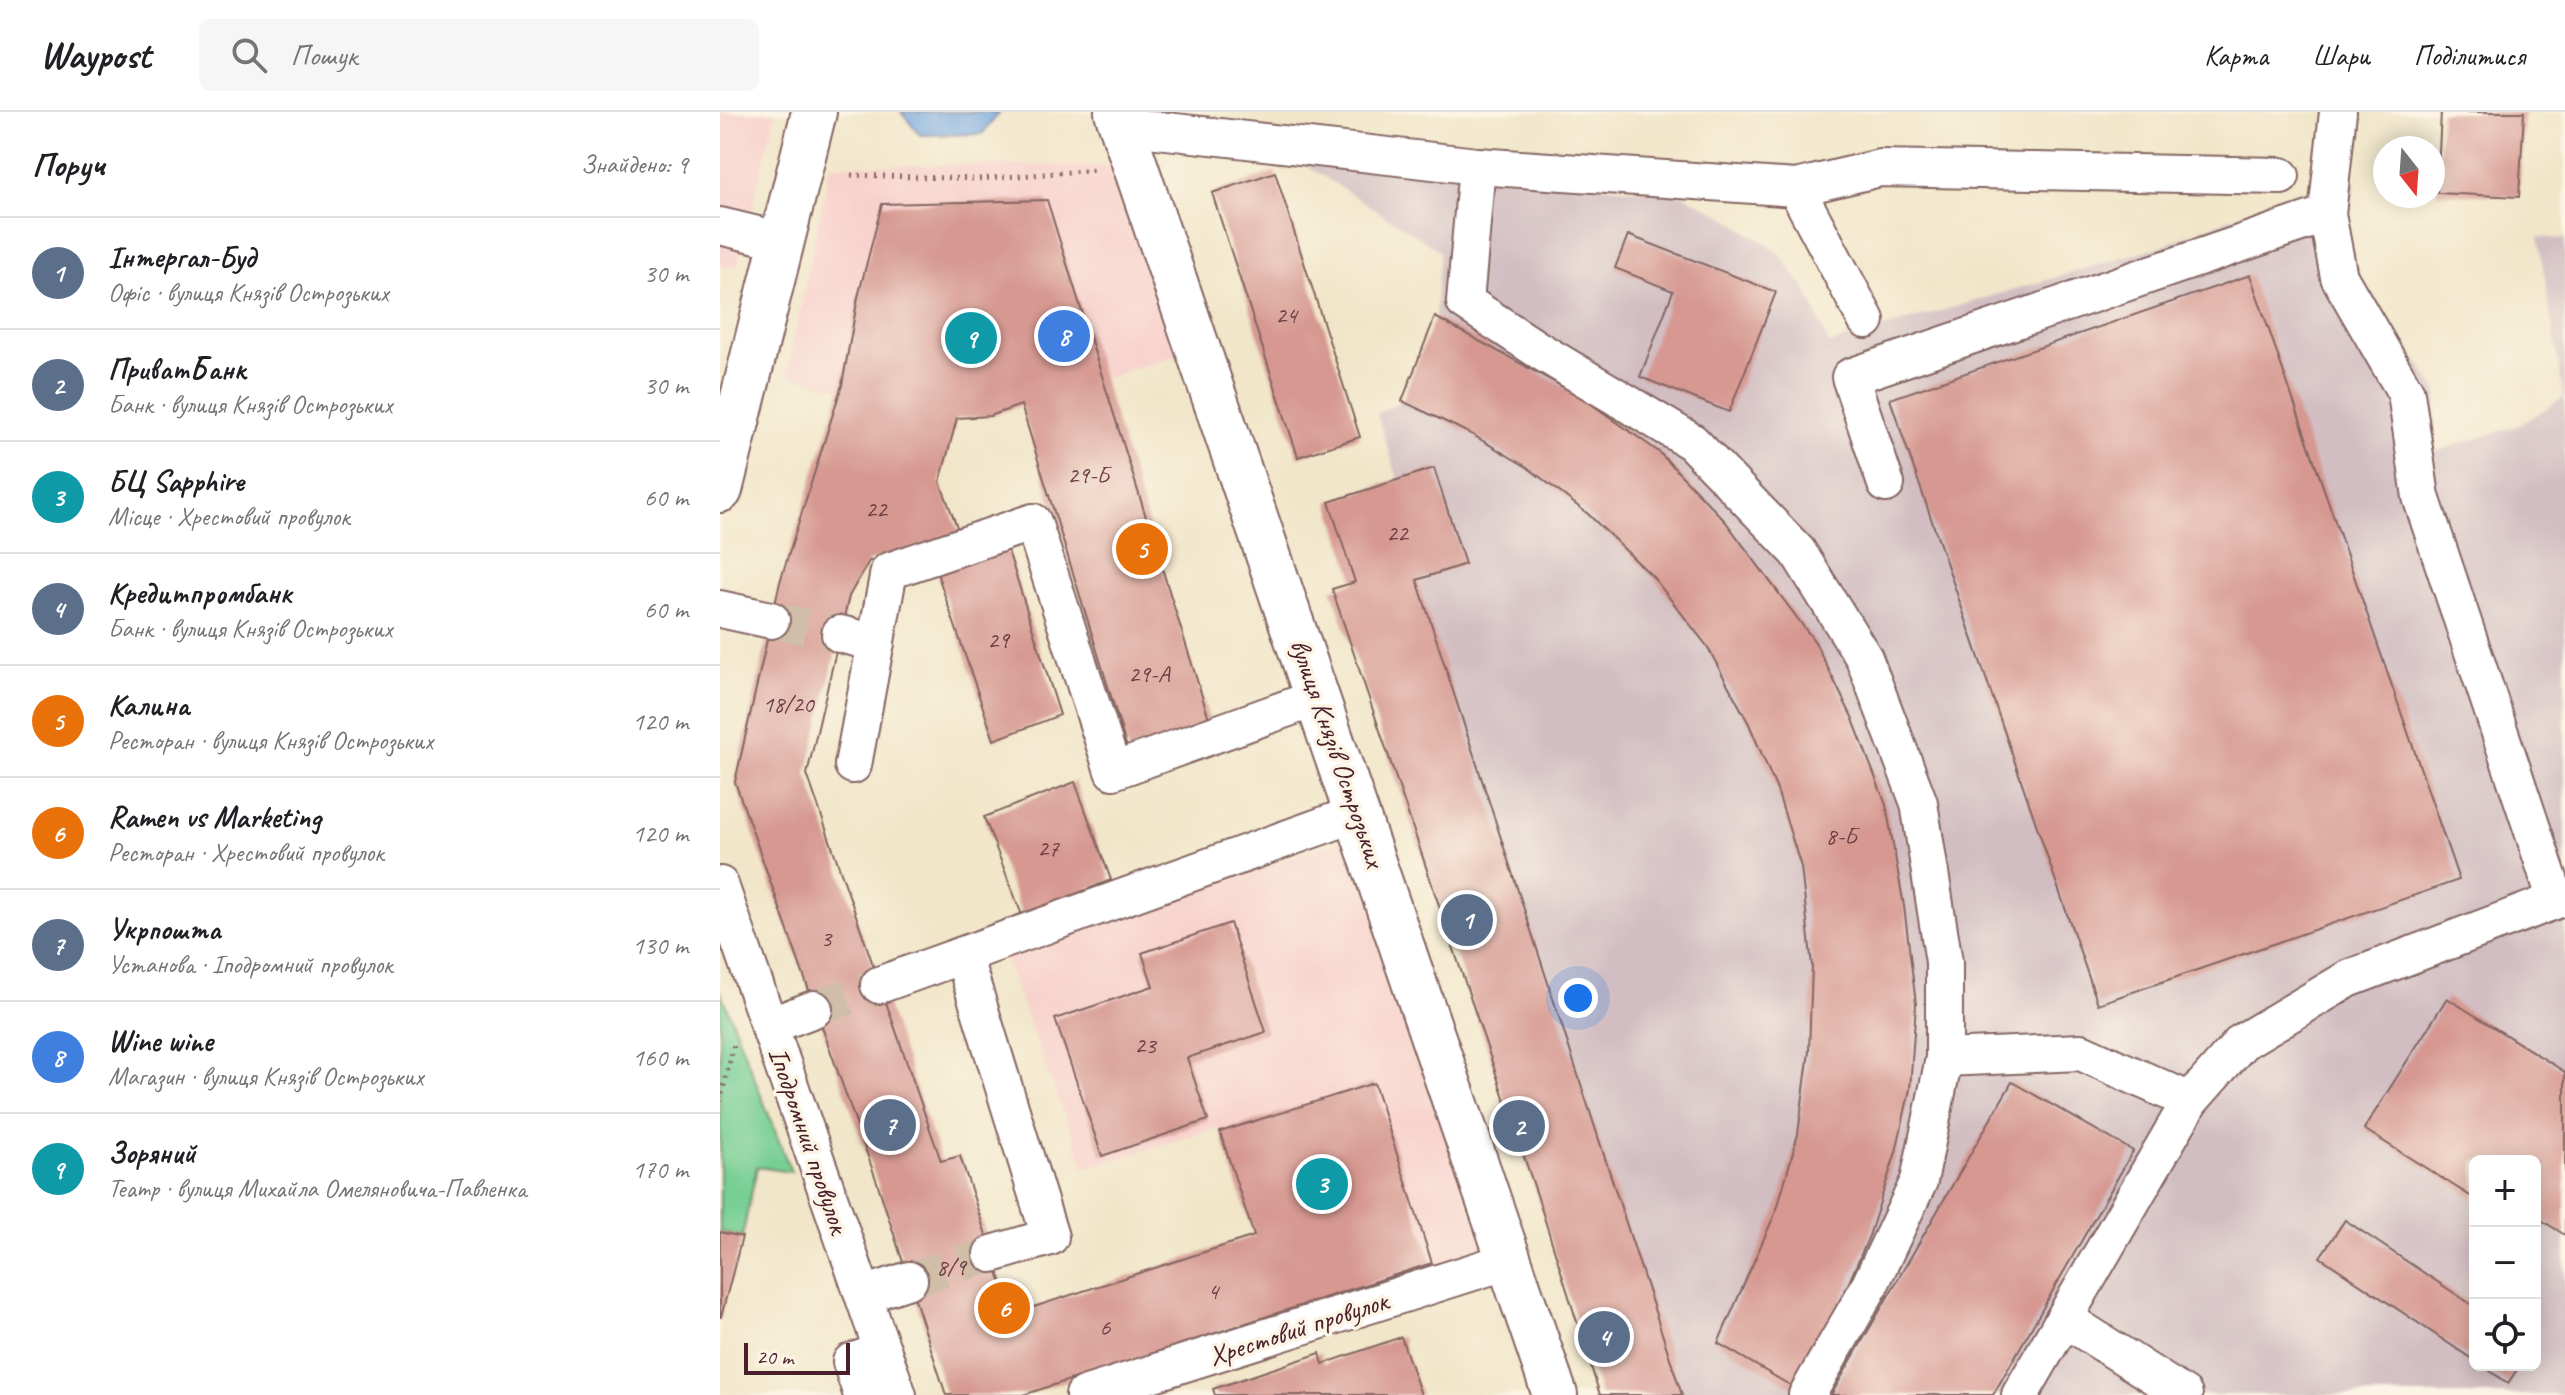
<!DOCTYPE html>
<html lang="uk">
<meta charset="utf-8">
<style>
body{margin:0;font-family:Caveat,sans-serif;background:#f6f6f6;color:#202124}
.controls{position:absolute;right:24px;bottom:24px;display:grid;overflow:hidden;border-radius:12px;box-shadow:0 4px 20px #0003}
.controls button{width:72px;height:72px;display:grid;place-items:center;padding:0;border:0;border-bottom:2px solid #e0e0e0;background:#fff;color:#202124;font:40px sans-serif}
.compass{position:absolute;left:1653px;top:24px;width:72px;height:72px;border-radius:50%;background:#fff;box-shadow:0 4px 20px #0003;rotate:163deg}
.scale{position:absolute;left:24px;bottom:20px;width:106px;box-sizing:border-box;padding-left:8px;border:4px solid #4a1f2b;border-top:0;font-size:22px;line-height:28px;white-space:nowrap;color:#4a1f2b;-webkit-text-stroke:6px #fcf5e5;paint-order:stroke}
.you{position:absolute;left:858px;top:886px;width:28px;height:28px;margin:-20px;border:6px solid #fff;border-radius:50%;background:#1a73e8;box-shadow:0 0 0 12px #1a73e833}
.badge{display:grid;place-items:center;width:52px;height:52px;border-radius:50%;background:#ea580c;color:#fff;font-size:26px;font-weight:700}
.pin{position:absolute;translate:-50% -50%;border:4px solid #fff;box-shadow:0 2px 8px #0006}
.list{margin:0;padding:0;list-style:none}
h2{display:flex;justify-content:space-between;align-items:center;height:104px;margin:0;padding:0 32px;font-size:34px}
h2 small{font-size:26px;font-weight:400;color:#757577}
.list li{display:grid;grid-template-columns:52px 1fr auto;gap:24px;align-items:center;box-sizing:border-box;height:112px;padding:0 32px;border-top:2px solid #e0e0e0}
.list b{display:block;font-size:30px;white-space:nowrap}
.list p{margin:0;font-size:26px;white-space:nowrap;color:#757577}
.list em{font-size:26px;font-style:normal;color:#757577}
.icon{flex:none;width:44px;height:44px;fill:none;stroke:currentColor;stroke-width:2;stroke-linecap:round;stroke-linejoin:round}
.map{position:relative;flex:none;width:1845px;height:1283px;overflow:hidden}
header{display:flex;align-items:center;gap:48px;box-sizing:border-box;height:112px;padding:0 40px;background:#fff;border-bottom:2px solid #e0e0e0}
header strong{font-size:38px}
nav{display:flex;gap:44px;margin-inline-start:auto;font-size:28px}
.search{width:560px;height:72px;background:#f6f6f6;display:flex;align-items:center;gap:20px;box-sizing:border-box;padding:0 28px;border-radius:12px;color:#757577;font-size:30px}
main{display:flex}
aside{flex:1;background:#fff}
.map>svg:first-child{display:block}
.built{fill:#f7d0cb}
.industrial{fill:#d2bec2;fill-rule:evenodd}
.green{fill:#77cf94;stroke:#607760;stroke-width:2}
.water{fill:#73a7e0;stroke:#5e6386;stroke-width:2}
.building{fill:#d69891}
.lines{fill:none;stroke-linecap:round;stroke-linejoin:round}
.minor-tunnel{stroke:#d0bea9;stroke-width:36;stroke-dasharray:36 18;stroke-linecap:butt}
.minor-casing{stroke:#846562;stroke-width:40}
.major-casing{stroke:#846562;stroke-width:48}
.path{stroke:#846562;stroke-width:5;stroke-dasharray:2 6;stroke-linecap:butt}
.minor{stroke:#fff;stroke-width:36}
.major{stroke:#fff;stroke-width:44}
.labels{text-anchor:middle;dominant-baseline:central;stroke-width:7;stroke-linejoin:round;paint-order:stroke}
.number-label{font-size:24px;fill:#6d3d44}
.street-label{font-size:28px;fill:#4a1f2b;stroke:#fcf5e5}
</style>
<header>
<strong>Waypost</strong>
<div class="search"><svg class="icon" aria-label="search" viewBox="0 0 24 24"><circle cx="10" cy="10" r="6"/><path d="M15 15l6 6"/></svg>Пошук</div>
<nav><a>Карта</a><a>Шари</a><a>Поділитися</a></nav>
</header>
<main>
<aside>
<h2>Поруч<small>Знайдено: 9</small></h2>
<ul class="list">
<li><span class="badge" style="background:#5c6f8a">1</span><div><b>Інтергал-Буд</b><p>Офіс · вулиця Князів Острозьких</p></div><em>30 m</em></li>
<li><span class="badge" style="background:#5c6f8a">2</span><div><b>ПриватБанк</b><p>Банк · вулиця Князів Острозьких</p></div><em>30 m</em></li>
<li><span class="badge" style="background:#0f9aa8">3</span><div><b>БЦ Sapphire</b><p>Місце · Хрестовий провулок</p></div><em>60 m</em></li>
<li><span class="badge" style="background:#5c6f8a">4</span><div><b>Кредитпромбанк</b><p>Банк · вулиця Князів Острозьких</p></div><em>60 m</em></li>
<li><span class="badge" style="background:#e8710a">5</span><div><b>Калина</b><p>Ресторан · вулиця Князів Острозьких</p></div><em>120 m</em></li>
<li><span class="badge" style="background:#e8710a">6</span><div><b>Ramen vs Marketing</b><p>Ресторан · Хрестовий провулок</p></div><em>120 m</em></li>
<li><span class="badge" style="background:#5c6f8a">7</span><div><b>Укрпошта</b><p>Установа · Іподромний провулок</p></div><em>130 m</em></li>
<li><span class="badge" style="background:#3f7fe0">8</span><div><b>Wine wine</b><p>Магазин · вулиця Князів Острозьких</p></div><em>160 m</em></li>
<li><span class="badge" style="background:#0f9aa8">9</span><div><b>Зоряний</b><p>Театр · вулиця Михайла Омеляновича-Павленка</p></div><em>170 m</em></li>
</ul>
</aside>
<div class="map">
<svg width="1845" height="1283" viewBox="0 0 1845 1283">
<rect width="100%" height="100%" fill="#fcf5e5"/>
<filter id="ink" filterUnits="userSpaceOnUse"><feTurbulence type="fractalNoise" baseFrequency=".0125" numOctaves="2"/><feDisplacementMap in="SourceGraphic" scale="16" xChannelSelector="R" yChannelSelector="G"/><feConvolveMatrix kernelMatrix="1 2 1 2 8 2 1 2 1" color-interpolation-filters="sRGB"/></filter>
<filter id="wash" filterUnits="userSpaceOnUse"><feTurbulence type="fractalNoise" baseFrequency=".006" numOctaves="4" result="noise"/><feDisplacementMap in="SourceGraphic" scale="32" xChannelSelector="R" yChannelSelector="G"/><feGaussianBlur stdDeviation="1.8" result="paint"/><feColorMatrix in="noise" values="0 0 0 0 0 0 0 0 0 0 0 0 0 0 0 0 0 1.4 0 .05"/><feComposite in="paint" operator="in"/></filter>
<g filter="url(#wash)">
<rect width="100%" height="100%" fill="#f1e6c9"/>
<g class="built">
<path d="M0,0H56L17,155L0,154Z"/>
<path d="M110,53H395L460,242L270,304L237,306L66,263Z"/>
<path d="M632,724L768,1146L565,1214L499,1015L365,1057L283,844Z"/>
</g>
<path class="industrial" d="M570,43L961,82L1004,104L1058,140L1088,181L1109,232L1442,134L1572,81L1636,71L1625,110L1635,156L1718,280L1714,340L1800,313L1844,285L1818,125L1845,127V1283H880L817,1083L612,477L635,470L609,390L678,367L657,302L682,289L715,205L720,139ZM1755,1049H1815V1253H1755Z"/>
<path class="green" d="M0,878L71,1060L37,1055L22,1125L0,1120Z"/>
<path class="water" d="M181,0H280L262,22L200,23Z"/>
<g id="blocks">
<g class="building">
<path d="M1721,0H1804L1799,85L1717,81Z"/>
<path d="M555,60L640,325L578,345L492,81Z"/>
<path d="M327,88L491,613L408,639L301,293L270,304L237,306L220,370L240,423L149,449L129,484L87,662L221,1049L240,1044L292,1202L534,1124L500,1020L654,971L712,1151L303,1283H226L157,1070L15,670L60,470L122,273L138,185L162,92Z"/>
<path d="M908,123L1056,180L1009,300L920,265L953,179L895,156Z"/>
<path d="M1530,163L1739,768L1378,892L1170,287Z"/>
<path d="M715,205L860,284L939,340L1005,409L1095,530L1132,605L1166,693L1184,794L1196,892L1190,977L1176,1040L1149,1124L1115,1203L1073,1275L998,1231L1057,1097L1078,1022L1089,940L1092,854L1081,755L1057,678L1029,612L987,534L933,465L868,402L807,355L751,322L682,289Z"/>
<path d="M714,356L745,452L697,468L962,1283H880L817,1083L612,477L635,470L609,390Z"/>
<path d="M285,429L340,603L274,628L214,452Z"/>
<path d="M355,670L391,768L302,803L264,705Z"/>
<path d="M510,811L546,920L467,946L488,1008L382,1044L335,907L433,874L422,841Z"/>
<path d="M1727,886L1845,960V1123L1815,1104V1049H1755V1087L1644,1017Z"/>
<path d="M1292,970L1413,1039L1273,1283H1111Z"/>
<path d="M1625,1108L1755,1195V1249L1600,1145Z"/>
<path d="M0,1120L22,1125L1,1205H0Z"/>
<path d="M681,1225L701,1283H495L493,1277L600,1241L603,1252Z"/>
<path d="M1761,1253H1800L1788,1271Z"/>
</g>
</g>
</g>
<g filter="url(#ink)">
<use href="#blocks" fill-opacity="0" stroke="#846562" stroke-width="2"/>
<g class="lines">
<g class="minor-tunnel">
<path d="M51,508L120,522"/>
<path d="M94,897L159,873"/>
<path d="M189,1168L272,1142"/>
</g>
<defs>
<g id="minor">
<path d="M1618,0L1607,102L1619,165L1686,281L1701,385L1836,788"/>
<path d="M402,14L757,54L1076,76L1160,56L1561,64"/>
<path d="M757,54L745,190L820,239L972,330L1078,440L1144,546L1199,691L1224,850V946L1199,1069L1148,1177L1087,1283"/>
<path d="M1076,76L1146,208"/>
<path d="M0,114L62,129"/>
<path d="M1166,372L1130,265L1607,102"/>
<path d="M0,497L51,508"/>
<path d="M120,522L156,531"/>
<path d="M133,653L169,459L313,410L393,659L599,585"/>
<path d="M0,773L178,1283"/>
<path d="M243,843L330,1125L272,1142"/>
<path d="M159,873L638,701"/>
<path d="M49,914L94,897"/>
<path d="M1224,946L1361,940L1470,989"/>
<path d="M144,1183L189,1168"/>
<path d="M1345,1207L1464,1283"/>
<path d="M142,1283L131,1250L163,1239"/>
<path d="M364,1283L791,1148"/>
<path d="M1300,1283L1470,989L1522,930L1628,867L1845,785"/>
</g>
<g id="major">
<path d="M397,0L835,1283"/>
<path d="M0,378L94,0"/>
</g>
</defs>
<use href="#minor" class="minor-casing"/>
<use href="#major" class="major-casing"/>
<g class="path">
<path d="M131,63L258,67L376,58"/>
<path d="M0,990L15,928"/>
</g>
<use href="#minor" class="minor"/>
<use href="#major" class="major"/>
</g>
</g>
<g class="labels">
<g class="number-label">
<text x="566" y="203">24</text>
<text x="368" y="363">29-Б</text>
<text x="156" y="397">22</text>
<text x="677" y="421">22</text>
<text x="278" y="528">29</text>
<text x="429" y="562">29-А</text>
<text x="68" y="592">18/20</text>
<text x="1121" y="724">8-Б</text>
<text x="328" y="736">27</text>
<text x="106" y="826">3</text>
<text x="425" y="933">23</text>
<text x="231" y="1155">8/9</text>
<text x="493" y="1179">4</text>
<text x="385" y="1215">6</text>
</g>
<g class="street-label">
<text transform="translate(618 641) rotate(71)">вулиця Князів Острозьких</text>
<text transform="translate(89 1028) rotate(71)">Іподромний провулок</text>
<text transform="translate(578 1216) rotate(-18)">Хрестовий провулок</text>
</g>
</g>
</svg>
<div class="controls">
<button>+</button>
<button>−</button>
<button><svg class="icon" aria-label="locate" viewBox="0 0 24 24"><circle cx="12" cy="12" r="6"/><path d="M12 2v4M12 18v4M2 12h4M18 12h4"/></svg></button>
</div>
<svg class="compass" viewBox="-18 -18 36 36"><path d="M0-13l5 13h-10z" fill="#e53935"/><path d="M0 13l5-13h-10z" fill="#757577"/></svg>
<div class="scale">20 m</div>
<div class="you"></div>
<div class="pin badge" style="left:747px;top:808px;background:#5c6f8a">1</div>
<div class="pin badge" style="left:799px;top:1014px;background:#5c6f8a">2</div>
<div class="pin badge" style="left:602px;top:1072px;background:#0f9aa8">3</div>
<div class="pin badge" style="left:884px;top:1225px;background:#5c6f8a">4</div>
<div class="pin badge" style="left:422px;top:437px;background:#e8710a">5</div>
<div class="pin badge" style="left:284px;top:1196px;background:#e8710a">6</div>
<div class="pin badge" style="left:170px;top:1013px;background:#5c6f8a">7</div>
<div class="pin badge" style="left:344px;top:224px;background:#3f7fe0">8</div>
<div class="pin badge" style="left:251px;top:226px;background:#0f9aa8">9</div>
</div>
</main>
